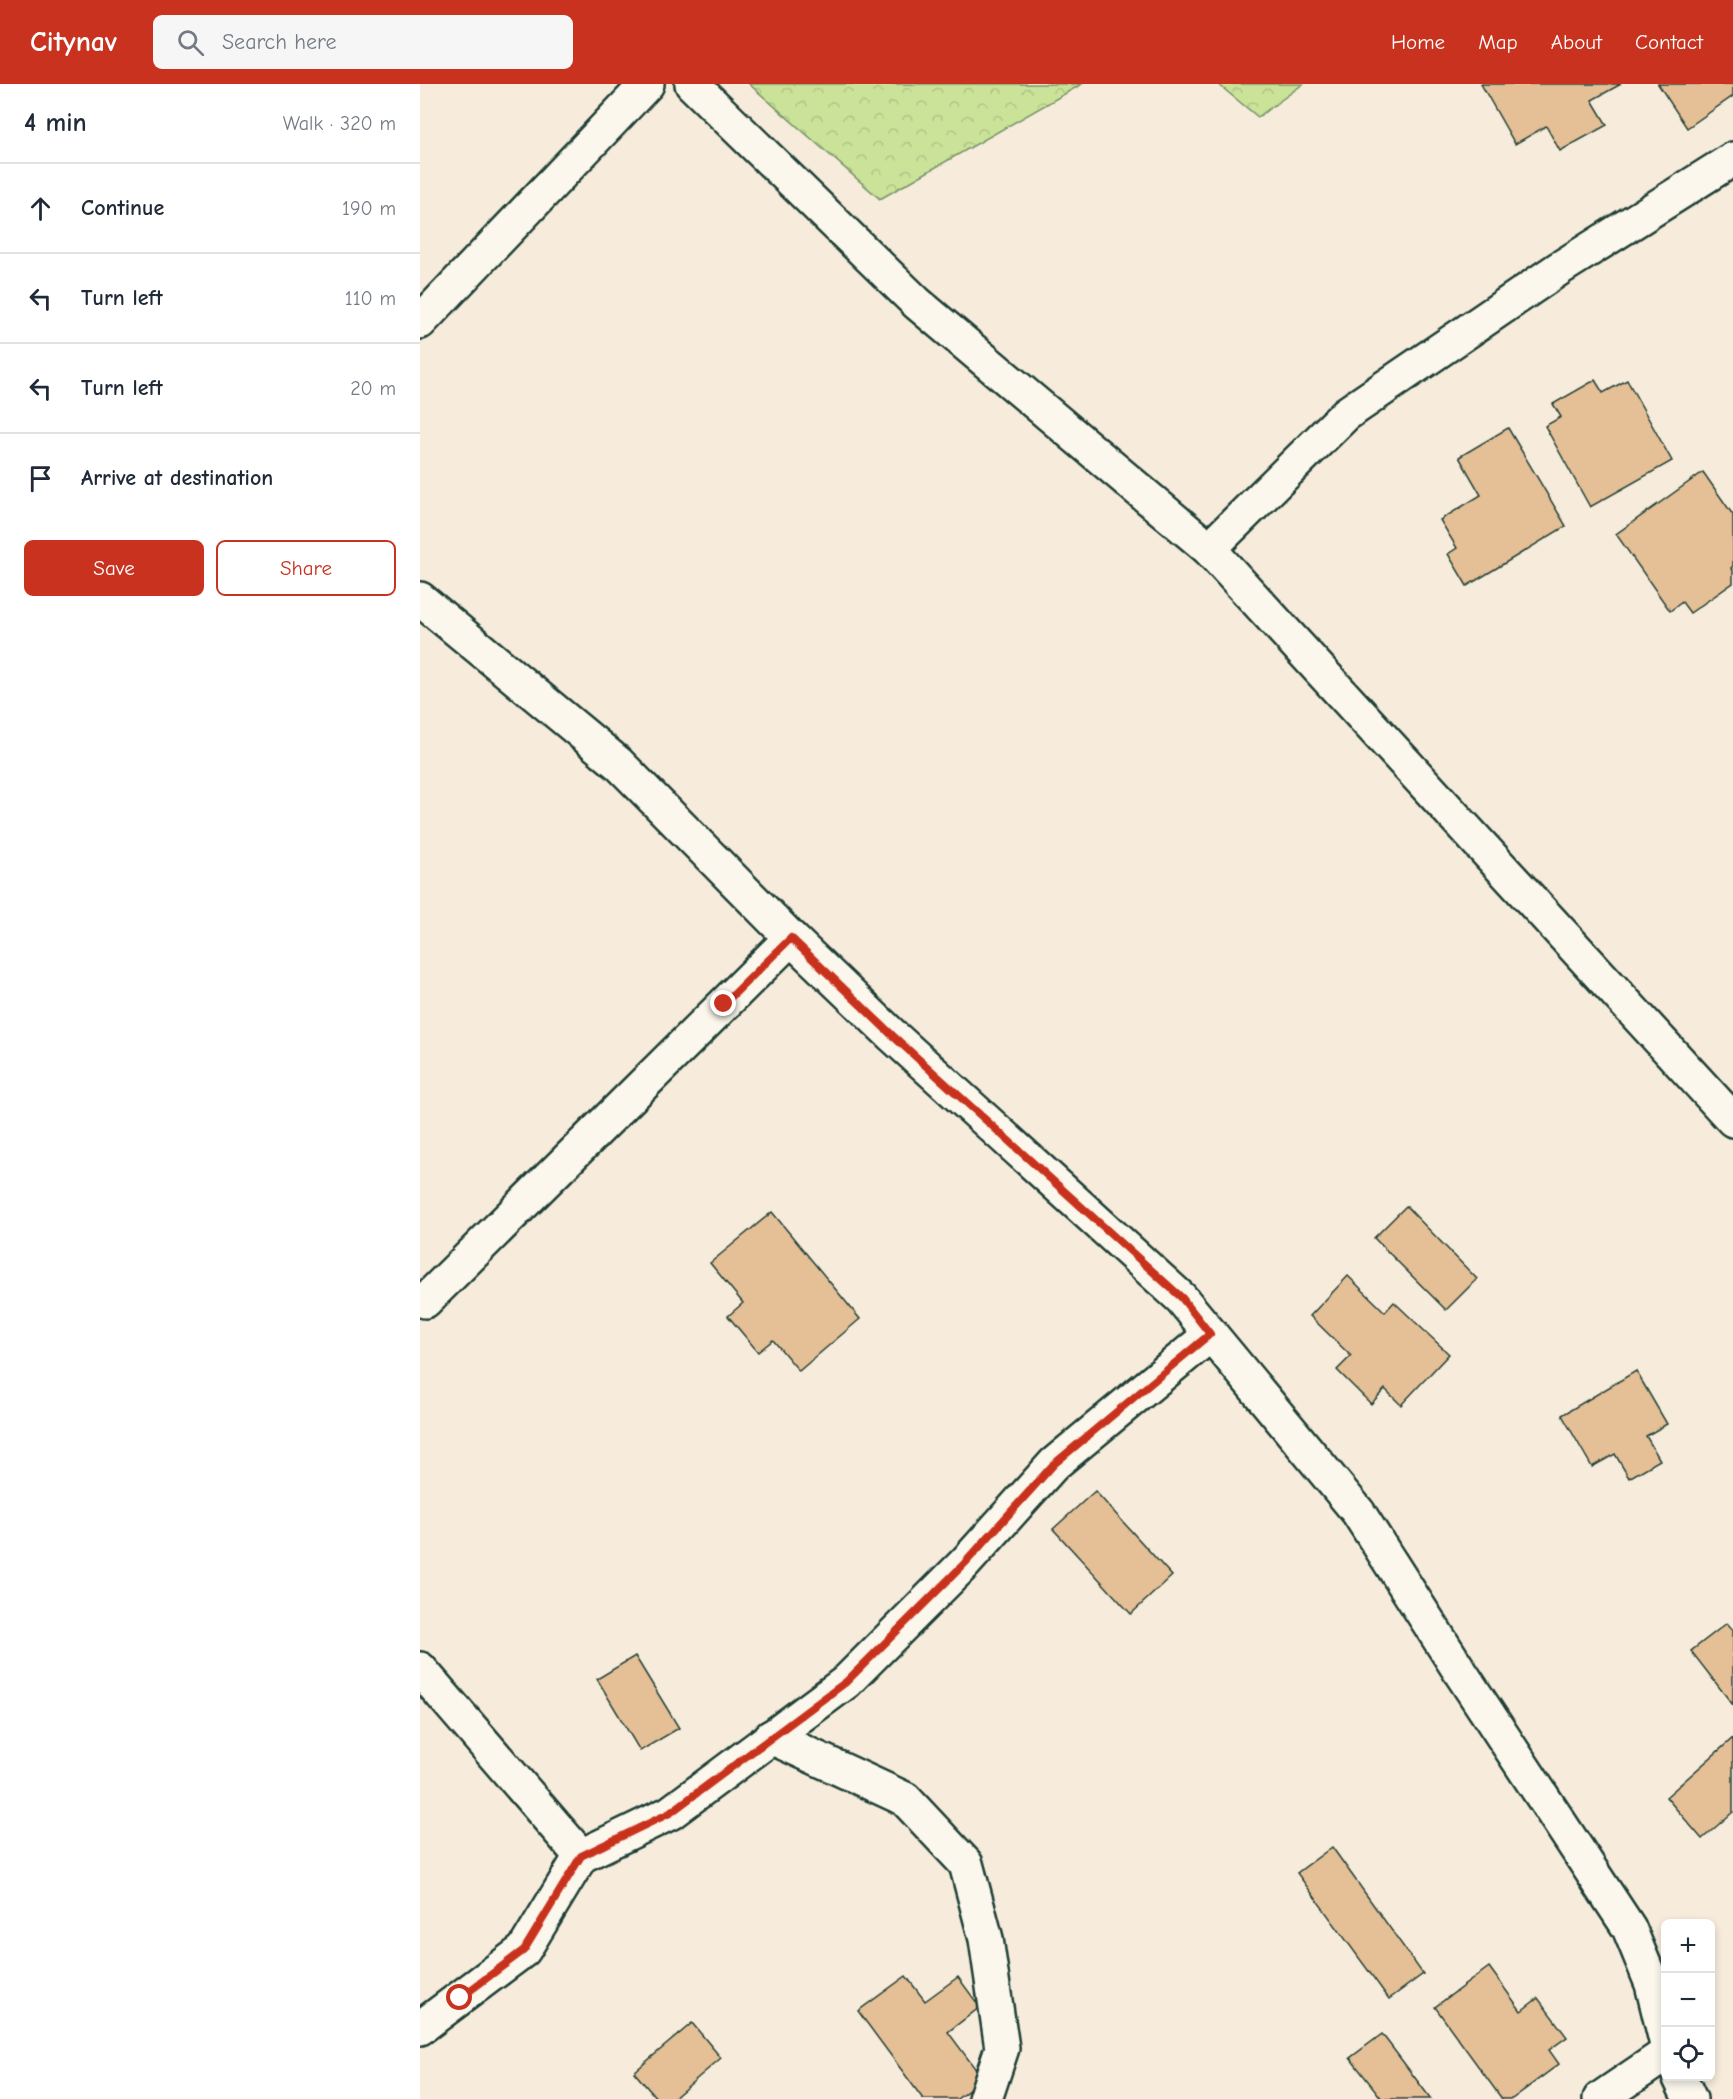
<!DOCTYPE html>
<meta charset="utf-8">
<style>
body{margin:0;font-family:"Comic Neue",sans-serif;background:#f6f6f7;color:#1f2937}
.controls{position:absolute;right:18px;bottom:18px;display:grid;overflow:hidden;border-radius:9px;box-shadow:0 3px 9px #0003}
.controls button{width:54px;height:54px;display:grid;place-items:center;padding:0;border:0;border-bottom:2px solid #e0e1e3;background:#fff;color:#1f2937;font:30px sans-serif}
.stop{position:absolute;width:18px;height:18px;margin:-14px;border:4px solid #c8321e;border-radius:50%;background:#fff}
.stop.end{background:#c8321e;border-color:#fff;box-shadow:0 2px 6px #0008}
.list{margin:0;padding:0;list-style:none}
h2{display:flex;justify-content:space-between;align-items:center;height:78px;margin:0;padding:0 24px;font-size:26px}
h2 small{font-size:20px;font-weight:400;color:#747a83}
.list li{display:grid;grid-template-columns:39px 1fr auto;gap:18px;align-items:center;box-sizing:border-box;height:90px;padding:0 24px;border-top:2px solid #e0e1e3}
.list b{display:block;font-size:22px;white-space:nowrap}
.list em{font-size:20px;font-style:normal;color:#747a83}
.actions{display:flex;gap:12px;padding:18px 24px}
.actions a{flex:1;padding:14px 0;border:2px solid #c8321e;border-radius:9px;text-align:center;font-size:21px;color:#c8321e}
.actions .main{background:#c8321e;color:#fff}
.icon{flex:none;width:33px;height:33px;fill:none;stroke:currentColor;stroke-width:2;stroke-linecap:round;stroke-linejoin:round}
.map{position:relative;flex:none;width:1313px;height:2015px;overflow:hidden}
header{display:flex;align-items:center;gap:36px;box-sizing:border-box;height:84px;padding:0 30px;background:#c8321e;color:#fff}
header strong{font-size:28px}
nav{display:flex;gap:33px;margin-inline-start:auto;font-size:21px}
.search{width:420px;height:54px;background:#f6f6f7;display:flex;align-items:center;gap:15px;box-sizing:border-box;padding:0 21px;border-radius:9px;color:#747a83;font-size:22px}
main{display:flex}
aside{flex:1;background:#fff}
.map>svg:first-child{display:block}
.forest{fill:url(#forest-crowns);stroke:#749066;stroke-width:1.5}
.building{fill:#e5bf96;stroke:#1f3d34;stroke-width:1.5}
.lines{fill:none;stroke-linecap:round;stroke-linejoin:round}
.street-casing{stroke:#1f3d34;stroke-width:38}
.street{stroke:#fbf7ec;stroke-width:33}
.route{stroke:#c8321e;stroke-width:8}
</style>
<header>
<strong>Citynav</strong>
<div class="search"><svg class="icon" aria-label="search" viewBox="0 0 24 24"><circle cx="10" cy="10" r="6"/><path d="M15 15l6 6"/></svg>Search here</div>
<nav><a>Home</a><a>Map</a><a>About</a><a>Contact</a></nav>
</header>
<main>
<aside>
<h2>4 min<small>Walk · 320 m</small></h2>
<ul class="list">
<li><svg class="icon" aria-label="ahead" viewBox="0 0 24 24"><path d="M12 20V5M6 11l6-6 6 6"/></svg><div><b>Continue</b></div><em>190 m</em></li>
<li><svg class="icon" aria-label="left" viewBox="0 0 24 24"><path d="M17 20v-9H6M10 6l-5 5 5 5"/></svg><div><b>Turn left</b></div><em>110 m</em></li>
<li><svg class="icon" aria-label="left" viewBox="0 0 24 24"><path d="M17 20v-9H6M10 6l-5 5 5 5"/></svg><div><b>Turn left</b></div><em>20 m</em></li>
<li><svg class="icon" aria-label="arrive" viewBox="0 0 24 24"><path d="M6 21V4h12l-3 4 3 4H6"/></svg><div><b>Arrive at destination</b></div></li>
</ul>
<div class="actions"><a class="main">Save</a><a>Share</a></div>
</aside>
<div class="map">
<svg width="1313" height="2015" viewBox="0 0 1313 2015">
<defs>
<pattern id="forest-crowns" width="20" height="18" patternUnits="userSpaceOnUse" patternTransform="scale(1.5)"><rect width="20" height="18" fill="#cae399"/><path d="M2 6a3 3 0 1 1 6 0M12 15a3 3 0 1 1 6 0" fill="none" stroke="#adc484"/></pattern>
</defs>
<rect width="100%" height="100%" fill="#f7ecdb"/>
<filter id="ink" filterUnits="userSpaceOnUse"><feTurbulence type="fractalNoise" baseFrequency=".0167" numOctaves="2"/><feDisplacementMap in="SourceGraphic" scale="12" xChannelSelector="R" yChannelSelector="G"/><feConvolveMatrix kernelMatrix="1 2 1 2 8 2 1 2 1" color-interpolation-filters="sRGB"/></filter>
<g filter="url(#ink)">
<g class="forest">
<path d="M329,0H662L460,115Z"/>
<path d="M798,0H883L838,33Z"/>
</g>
<g class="building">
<path d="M1061,0H1201L1172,16L1187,41L1140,67L1126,42L1095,60Z"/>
<path d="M1238,0H1313V12L1267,44Z"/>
<path d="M1175,296L1183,309L1207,296L1252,377L1170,423L1125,342L1141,333L1133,320Z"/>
<path d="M1088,344L1146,442L1047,502L1028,470L1037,464L1020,436L1061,411L1039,373Z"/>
<path d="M1283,388L1313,431V482L1311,484L1313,486V499L1270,529L1262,518L1250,527L1196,450Z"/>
<path d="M986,1122L1057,1195L1026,1226L954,1154Z"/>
<path d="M352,1128L440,1235L379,1287L353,1256L338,1268L308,1232L323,1219L290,1179Z"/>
<path d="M928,1192L965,1228L974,1218L1029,1270L981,1321L965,1305L951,1320L917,1286L931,1272L890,1232Z"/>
<path d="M1216,1287L1247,1340L1226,1352L1240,1376L1209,1394L1195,1370L1172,1383L1142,1331Z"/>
<path d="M675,1407L752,1492L711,1530L633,1445Z"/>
<path d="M1307,1539L1313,1546V1621L1271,1567Z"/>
<path d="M215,1572L259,1644L220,1667L177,1595Z"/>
<path d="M1313,1654V1728L1282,1755L1246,1713Z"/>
<path d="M912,1763L1003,1890L969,1915L877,1789Z"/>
<path d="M1069,1883L1101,1927L1118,1914L1147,1953L1129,1966L1139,1980L1092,2015H1082L1015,1923Z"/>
<path d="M486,1892L505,1917L538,1893L560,1923L528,1948L563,1995L537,2015H503L438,1927Z"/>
<path d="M272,1939L301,1974L253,2015H237L214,1988Z"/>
<path d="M962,1950L1011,2015H962L930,1974Z"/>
</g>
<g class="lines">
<defs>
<g id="street">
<path d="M272,0L497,219L789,465L1313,1036"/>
<path d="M0,238L227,0"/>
<path d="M789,465L926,330L1140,184L1313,75"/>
<path d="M0,515L199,680L371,854L473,952L761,1214L938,1428L1041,1589L1209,1844L1232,1900L1246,1957"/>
<path d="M5,1217L371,854"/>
<path d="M0,1585L161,1772"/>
<path d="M351,1653L485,1715L546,1780L566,1855L582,1964L565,2015"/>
<path d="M0,1944L104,1866L161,1772L250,1729L426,1598L545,1479L634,1380L791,1250"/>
<path d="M1259,1992L1270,2015"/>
<path d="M1180,2015L1246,1970"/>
</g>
</defs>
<use href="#street" class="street-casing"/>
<use href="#street" class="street"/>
</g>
</g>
<g class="lines" filter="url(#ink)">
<path class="route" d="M40,1914L104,1866L161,1772L250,1729L426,1598L545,1479L634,1380L790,1250L762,1214L473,952L371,854L304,920"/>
</g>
</svg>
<div class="controls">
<button>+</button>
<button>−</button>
<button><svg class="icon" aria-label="locate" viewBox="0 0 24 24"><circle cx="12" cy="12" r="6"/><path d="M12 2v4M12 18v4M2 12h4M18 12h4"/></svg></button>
</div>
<div class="stop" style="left:40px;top:1914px"></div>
<div class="stop end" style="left:304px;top:920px"></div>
</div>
</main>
